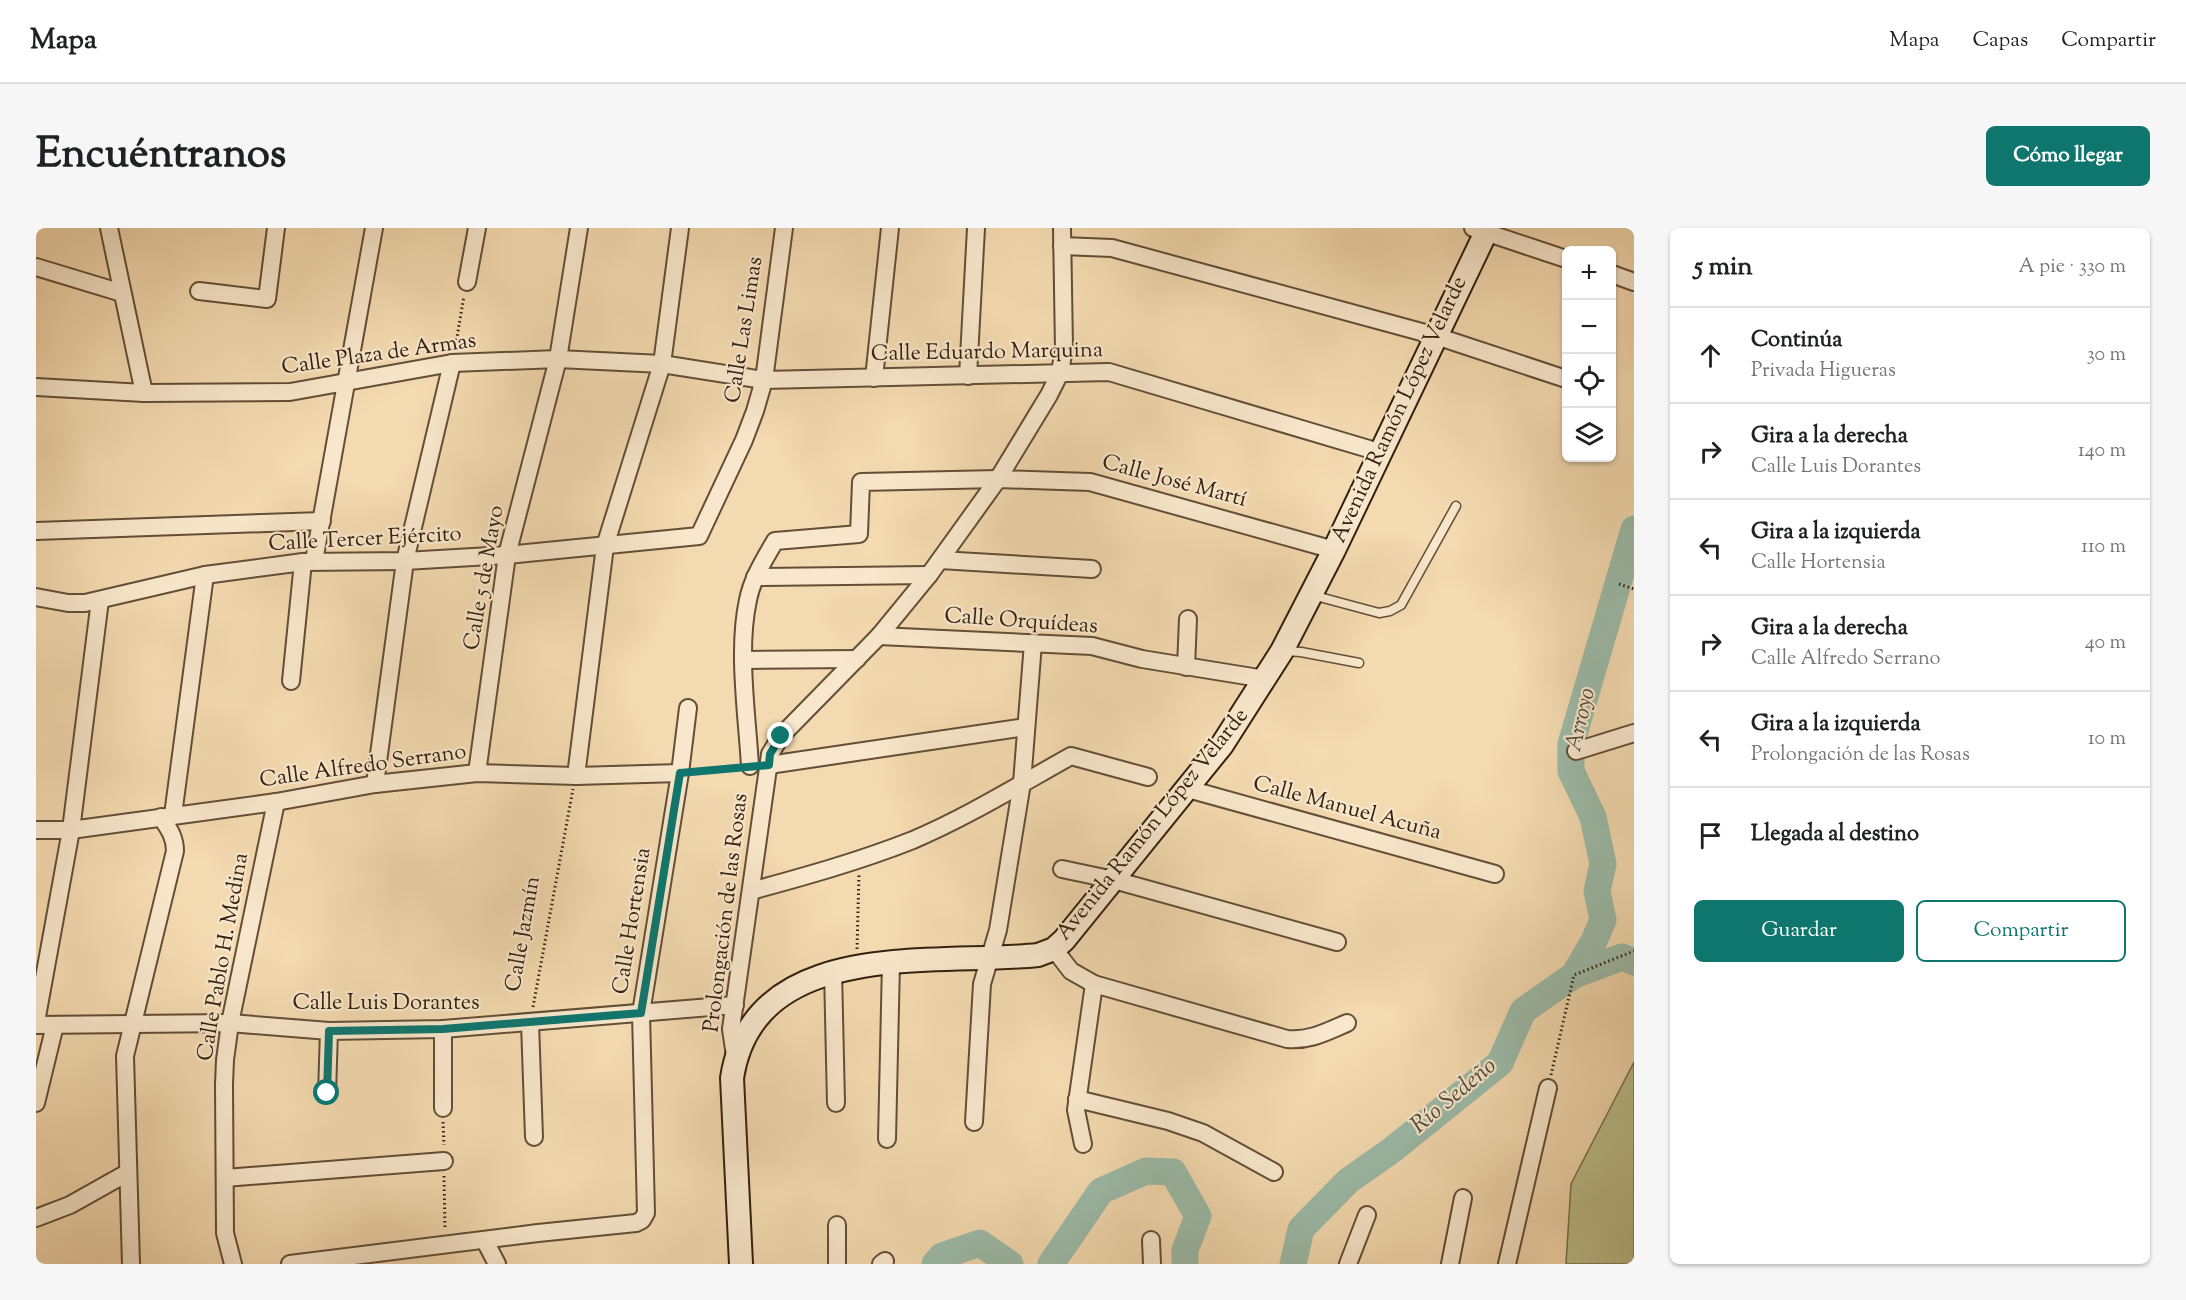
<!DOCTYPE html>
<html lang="es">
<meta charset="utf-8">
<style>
body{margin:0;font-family:"Sorts Mill Goudy",serif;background:#f6f6f6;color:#202124}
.controls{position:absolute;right:18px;top:18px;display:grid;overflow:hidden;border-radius:9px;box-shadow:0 2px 4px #0004}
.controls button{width:54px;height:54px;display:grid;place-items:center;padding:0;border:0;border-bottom:2px solid #e0e0e0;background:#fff;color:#202124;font:30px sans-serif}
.stop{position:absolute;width:18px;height:18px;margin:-14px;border:4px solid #0f766e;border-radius:50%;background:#fff}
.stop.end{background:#0f766e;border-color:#fff;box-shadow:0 2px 6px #0008}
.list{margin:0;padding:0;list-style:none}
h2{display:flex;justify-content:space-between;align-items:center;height:78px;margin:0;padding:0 24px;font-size:26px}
h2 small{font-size:20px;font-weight:400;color:#757577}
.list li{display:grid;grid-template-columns:39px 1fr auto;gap:18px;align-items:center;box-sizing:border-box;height:96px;padding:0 24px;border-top:2px solid #e0e0e0}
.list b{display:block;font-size:22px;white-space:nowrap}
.list p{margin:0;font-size:20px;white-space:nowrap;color:#757577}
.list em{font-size:20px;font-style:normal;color:#757577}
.actions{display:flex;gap:12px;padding:18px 24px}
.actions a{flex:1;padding:14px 0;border:2px solid #0f766e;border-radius:9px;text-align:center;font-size:21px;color:#0f766e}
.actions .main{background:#0f766e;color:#fff}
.icon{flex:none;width:33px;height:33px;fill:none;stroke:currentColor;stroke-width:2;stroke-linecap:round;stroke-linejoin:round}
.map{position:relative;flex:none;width:1598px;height:1036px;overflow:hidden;border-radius:9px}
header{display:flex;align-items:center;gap:36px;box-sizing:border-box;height:84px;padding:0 30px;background:#fff;border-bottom:2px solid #e0e0e0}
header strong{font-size:28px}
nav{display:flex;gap:33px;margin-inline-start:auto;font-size:21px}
.intro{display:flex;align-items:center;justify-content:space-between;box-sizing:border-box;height:144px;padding:0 36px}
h1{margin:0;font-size:42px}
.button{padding:15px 27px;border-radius:9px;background:#0f766e;color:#fff;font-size:21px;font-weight:700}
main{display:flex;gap:36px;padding:0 36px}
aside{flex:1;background:#fff;border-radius:9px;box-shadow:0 2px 4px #0004}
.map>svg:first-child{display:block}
.green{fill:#bbc08c;stroke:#77704e;stroke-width:1.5}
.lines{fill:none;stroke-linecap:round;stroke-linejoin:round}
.river{stroke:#9cbba9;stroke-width:27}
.lane-casing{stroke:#634e37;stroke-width:11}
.street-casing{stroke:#634e37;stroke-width:20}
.secondary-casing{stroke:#33200f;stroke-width:26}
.path{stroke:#33200f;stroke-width:3;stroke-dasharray:1.5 3;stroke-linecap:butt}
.lane{stroke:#f8e7cc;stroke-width:8}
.street{stroke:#f8e7cc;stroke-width:16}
.secondary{stroke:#f8e7cc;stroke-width:22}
.route{stroke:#0f766e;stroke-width:8}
.labels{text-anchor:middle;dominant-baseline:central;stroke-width:4.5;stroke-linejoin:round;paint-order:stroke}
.street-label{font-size:22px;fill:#33200f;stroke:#f8e7cc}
.water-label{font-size:24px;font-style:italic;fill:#524e3d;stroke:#f8e7cc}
</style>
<header>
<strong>Mapa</strong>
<nav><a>Mapa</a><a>Capas</a><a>Compartir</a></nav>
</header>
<div class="intro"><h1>Encuéntranos</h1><a class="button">Cómo llegar</a></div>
<main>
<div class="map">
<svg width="1598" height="1036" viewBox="0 0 1598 1036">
<rect width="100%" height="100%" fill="#f4dab0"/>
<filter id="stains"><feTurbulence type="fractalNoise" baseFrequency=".00333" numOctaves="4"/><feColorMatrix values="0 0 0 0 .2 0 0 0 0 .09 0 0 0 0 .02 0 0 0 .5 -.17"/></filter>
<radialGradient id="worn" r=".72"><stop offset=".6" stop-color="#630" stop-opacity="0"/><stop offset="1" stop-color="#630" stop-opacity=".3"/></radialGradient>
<path class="green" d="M1598,834V1036H1530L1535,956Z"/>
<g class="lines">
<g class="river">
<path d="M1538,747L1558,713L1567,692L1561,663L1567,636L1557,589L1535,543V516L1598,301"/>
<path d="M899,1036L906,1028L944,1015L974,1036"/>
<path d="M1015,1036L1065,963L1110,943L1137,944L1162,988L1149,1022V1036"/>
<path d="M1257,1036L1265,1001L1312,953L1356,922L1464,835L1487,783L1538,747L1586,729L1598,734"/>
</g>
<defs>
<g id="lane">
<path d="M1276,367L1343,385L1354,383L1365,377L1420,278"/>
<path d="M1249,423L1265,424L1323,435"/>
</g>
<g id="street">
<path d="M73,0L108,165"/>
<path d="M1437,0L1530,31"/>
<path d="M1026,18L1076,20L1400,108L1530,151"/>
<path d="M0,39L86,65"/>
<path d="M1576,46L1598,54"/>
<path d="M431,54L441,0"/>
<path d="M163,63L231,71L240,0"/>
<path d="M932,148L940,0"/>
<path d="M838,150L854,0"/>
<path d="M0,159L108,165L254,164L416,135L522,131L626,136L728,152L1073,144L1343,224"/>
<path d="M0,303L286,293"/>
<path d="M904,332L1056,341"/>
<path d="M278,333L338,0"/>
<path d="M719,349L893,347"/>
<path d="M0,369L32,375H49L169,347L267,334L369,333L471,327L663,308L708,212L719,183L728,152L748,0"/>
<path d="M843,408L1056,418L1106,431L1229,451"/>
<path d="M708,432L821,431"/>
<path d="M1150,439L1152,391"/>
<path d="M255,453L267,334"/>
<path d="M1540,523L1598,505"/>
<path d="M733,537L990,499"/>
<path d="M714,538C711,486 701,422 712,372C716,351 728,332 739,313L823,306L825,254L962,251L1054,254L1298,322"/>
<path d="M441,545L471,327L522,131L543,0"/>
<path d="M540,548L569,318L626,136L644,0"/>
<path d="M339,556L369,333L416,135"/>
<path d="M1152,561L1459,646"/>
<path d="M137,587L169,347"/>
<path d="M0,602H35L240,574L339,556L441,545L540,548L644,545"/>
<path d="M1026,641L1078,652L1301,714"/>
<path d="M715,663C770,648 824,633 877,612C931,589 983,557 1035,528L1112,549"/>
<path d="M1018,721L1035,743L1058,756L1251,811C1274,813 1290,804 1311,795"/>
<path d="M797,743L800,875"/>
<path d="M0,794L35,602L64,372"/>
<path d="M494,795L498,909"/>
<path d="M0,797L194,795L293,803L407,801L699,777"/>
<path d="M407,801V880"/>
<path d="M699,828L695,801L734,526L745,508L843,408L893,347L962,251L1013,167L1024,145L1028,120L1026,0"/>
<path d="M291,865L293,803"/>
<path d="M1041,871L1132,893L1167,905L1238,944"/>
<path d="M0,875L19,797"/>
<path d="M938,894L946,756L962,702L986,555L997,415"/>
<path d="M851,911L855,735"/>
<path d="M1047,916L1040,882L1058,756"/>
<path d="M189,950L408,933"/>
<path d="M0,990L34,977L91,945"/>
<path d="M1115,1012L1116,1036"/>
<path d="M449,1013L461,1036"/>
<path d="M95,1036L89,828L139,623C139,609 133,601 125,589"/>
<path d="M197,1036L189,1005L188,856L189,832L194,795L240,574"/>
<path d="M254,1036L502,1005L600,995L606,992L610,985L605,785L644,545L652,480"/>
<path d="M801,1036V997"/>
<path d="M845,1036L849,1033"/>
<path d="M1312,1036L1331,987"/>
<path d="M1414,1036L1427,970"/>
<path d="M1471,1036L1512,860"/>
</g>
<path id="secondary" d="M705,1036L696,850C718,708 900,738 1002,727L1018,721L1028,712L1186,517L1246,423L1298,322L1452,0"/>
</defs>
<use href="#lane" class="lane-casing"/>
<use href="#street" class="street-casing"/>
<use href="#secondary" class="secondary-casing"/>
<g class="path">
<path d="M419,121L428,68"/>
<path d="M1583,356L1598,361"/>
<path d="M658,544L699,540"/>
<path d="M821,721L823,646"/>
<path d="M497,779L537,561"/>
<path d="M1515,847L1538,747L1598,723"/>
<path d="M407,894L408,917"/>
<path d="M408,948L409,1001"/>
</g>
<use href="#lane" class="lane"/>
<use href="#street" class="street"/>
<use href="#secondary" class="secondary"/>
</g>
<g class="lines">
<path class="route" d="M291,865L293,803L407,801L605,785L644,545L733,537L734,526L745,508"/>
</g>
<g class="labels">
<g class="street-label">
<text transform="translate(709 102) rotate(-81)">Calle Las Limas</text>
<text transform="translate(951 125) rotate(-1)">Calle Eduardo Marquina</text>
<text transform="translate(343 127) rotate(-8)">Calle Plaza de Armas</text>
<text transform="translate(1364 182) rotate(-65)">Avenida Ramón López Velarde</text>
<text transform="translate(1138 254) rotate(15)">Calle José Martí</text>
<text transform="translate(329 312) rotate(-3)">Calle Tercer Ejército</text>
<text transform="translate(449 350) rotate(-80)">Calle 5 de Mayo</text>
<text transform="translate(985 394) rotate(4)">Calle Orquídeas</text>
<text transform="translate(327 539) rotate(-8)">Calle Alfredo Serrano</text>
<text transform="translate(1311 581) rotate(15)">Calle Manuel Acuña</text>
<text transform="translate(1117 597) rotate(-51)">Avenida Ramón López Velarde</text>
<text transform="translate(691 685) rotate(-83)">Prolongación de las Rosas</text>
<text transform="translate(597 693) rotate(-81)">Calle Hortensia</text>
<text transform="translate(488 706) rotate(-80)">Calle Jazmín</text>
<text transform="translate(188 729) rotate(-80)">Calle Pablo H. Medina</text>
<text x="350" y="776">Calle Luis Dorantes</text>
</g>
<g class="water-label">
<text transform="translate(1545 492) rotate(-77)">Arroyo</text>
<text transform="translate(1418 868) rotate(-40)">Río Sedeño</text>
</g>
</g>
<rect width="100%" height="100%" filter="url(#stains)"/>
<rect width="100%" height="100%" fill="url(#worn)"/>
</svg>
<div class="controls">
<button>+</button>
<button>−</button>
<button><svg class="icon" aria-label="locate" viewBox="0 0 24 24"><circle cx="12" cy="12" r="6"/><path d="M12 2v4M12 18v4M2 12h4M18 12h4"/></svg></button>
<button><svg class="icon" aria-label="layers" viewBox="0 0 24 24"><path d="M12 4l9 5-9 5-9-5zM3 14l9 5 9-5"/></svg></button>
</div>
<div class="stop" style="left:291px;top:865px"></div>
<div class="stop end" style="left:745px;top:508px"></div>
</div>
<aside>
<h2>5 min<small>A pie · 330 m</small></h2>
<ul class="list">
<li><svg class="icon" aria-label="ahead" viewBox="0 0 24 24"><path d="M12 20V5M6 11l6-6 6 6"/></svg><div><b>Continúa</b><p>Privada Higueras</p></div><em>30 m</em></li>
<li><svg class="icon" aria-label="right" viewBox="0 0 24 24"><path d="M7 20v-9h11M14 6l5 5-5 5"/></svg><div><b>Gira a la derecha</b><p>Calle Luis Dorantes</p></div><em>140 m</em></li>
<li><svg class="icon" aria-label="left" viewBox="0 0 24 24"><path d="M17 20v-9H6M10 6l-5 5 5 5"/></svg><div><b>Gira a la izquierda</b><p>Calle Hortensia</p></div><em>110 m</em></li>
<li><svg class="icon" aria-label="right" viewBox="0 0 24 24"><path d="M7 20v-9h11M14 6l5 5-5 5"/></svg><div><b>Gira a la derecha</b><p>Calle Alfredo Serrano</p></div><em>40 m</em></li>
<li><svg class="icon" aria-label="left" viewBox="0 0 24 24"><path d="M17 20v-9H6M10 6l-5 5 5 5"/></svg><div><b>Gira a la izquierda</b><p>Prolongación de las Rosas</p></div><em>10 m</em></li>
<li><svg class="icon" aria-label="arrive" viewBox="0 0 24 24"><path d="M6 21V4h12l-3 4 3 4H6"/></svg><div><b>Llegada al destino</b></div></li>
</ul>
<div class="actions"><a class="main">Guardar</a><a>Compartir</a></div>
</aside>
</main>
